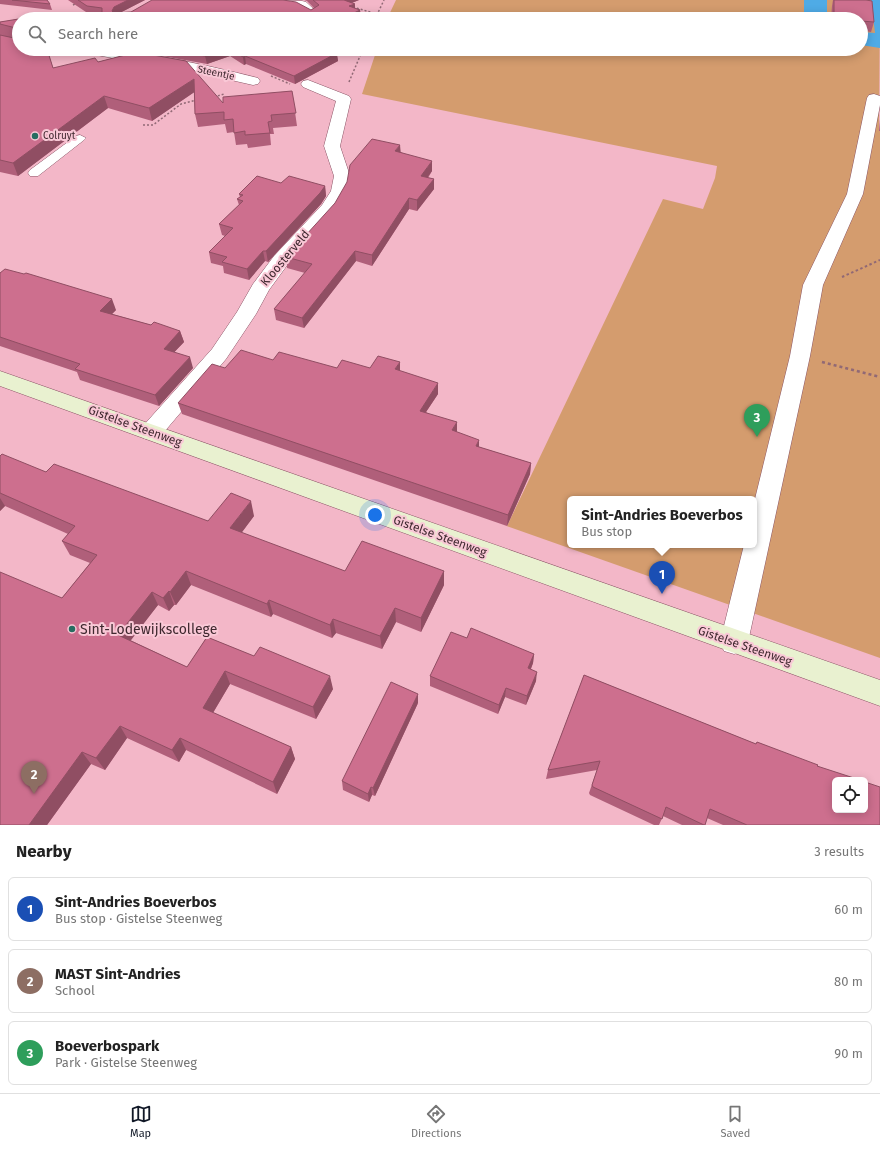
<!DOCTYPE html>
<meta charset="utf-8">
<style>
body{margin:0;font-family:"Fira Sans",sans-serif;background:#f2f2f2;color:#222}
.controls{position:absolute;right:12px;bottom:12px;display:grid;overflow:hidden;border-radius:6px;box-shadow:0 2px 10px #0003}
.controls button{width:36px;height:36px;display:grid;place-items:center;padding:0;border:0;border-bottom:1px solid #e0e0e0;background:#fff;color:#222;font:20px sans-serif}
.you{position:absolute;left:375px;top:515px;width:14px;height:14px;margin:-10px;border:3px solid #fff;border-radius:50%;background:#1a73e8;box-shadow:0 0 0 6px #1a73e833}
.badge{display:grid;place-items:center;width:26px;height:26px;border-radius:50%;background:#111827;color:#fff;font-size:13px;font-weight:700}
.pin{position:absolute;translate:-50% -33px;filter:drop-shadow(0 1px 2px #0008)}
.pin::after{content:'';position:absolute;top:21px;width:14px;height:12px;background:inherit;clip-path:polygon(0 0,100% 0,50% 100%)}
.popup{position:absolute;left:567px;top:496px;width:190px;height:52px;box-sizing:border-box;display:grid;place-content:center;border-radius:6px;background:#fff;filter:drop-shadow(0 1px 3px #0005);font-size:13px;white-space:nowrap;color:#767676}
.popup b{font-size:15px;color:#222}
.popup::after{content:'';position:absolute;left:50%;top:100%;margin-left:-8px;border:8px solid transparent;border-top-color:#fff}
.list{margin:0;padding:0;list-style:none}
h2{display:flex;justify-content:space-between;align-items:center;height:52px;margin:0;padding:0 16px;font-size:17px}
h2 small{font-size:13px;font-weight:400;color:#767676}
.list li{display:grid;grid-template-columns:26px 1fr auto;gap:12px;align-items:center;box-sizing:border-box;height:64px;margin:0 8px 8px;padding:0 8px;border:1px solid #e0e0e0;border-radius:6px}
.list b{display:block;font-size:15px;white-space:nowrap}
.list p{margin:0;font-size:13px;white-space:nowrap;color:#767676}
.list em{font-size:13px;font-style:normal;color:#767676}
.icon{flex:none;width:22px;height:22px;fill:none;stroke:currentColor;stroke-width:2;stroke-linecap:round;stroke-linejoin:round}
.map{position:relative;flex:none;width:880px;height:825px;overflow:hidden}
.search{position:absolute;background:#fff;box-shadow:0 2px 10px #0003;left:12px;right:12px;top:12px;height:44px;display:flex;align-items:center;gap:10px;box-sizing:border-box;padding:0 14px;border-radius:22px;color:#767676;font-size:15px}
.sheet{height:268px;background:#fff}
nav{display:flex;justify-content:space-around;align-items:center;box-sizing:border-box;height:56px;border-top:1px solid #e0e0e0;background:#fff;font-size:11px;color:#767676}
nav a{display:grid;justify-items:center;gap:2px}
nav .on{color:#111827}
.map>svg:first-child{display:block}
.green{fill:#d49c6e;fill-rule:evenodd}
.water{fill:#4fabe6}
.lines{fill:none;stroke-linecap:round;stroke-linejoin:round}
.service-casing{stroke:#8a5566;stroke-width:1}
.pedestrian-casing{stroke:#8a5566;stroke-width:1}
.minor-casing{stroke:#8a5566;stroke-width:1}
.secondary-casing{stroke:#8a5566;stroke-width:1}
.path-far2{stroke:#916975;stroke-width:1.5;stroke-dasharray:2 2;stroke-linecap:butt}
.path-far1{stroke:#916975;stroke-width:2;stroke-dasharray:2.5 2.5;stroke-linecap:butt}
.path{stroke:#916975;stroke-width:2.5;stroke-dasharray:3 3;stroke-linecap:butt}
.service{fill:#fff;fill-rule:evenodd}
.pedestrian{fill:#fff;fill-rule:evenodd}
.minor{fill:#fff;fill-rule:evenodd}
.secondary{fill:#e9f1d0;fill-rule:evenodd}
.wall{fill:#b05f7a}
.shaded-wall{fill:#904e63}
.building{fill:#cd6f8e;stroke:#904e63}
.poi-dot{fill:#276d61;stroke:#f9c8d6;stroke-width:1.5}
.labels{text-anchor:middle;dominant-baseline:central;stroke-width:4;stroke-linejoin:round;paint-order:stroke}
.far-street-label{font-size:10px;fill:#3f282f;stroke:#f9c8d6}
.far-poi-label{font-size:10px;fill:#3f282f;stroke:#f9c8d6;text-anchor:start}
.street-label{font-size:12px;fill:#3f282f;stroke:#f9c8d6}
.near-poi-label{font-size:14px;fill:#3f282f;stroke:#f9c8d6;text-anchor:start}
</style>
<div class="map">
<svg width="880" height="825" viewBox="0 0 880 825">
<rect width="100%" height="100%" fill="#f3b7c8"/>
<path class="green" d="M396,0H880L879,131H880V658L501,524L507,526L663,199L703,209L715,178L717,166L362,94L377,49H861V19H387ZM570,499H754V545H570Z"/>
<g class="water">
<rect x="804" y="0" width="23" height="19"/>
<path d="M871,0H880V48L861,45V32L875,33Z"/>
</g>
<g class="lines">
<defs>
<path id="service" d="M80,135L86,138L84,140L38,176H30L28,173L30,170L76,136Z"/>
<path id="pedestrian" d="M874,94L880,96V105L863,194L823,285L810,356L748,642L744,651L734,654L724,651L720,642L744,545H754V503L790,356L803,285L847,194L867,98L869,95Z"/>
<g id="minor">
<path d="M265,0L302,1L306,2L318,13L312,17C305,15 302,9 295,8C287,6 270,7 265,0Z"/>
<path d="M78,49C135,49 203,64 258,78L260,81L258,84L253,85L209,75L85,53L80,52Z"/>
<path d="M308,80L349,96L351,99L340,146L350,176L347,191L335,212L288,264L269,290L256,314L226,359L159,438L151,440L143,438L140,432L143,426L212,349L237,312L253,284L274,256L322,205L331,191L334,176L324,146L336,101L303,87L301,84L303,81Z"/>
</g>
<path id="secondary" d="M0,371L880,680V706L0,386Z"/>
</defs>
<use href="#service" class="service-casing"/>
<use href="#pedestrian" class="pedestrian-casing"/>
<use href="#minor" class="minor-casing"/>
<use href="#secondary" class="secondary-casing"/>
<g class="path-far2">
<path d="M73,5L83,0"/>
<path d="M353,7L377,14"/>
<path d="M375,19L384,0"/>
<path d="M271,76L290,84"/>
<path d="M349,82L363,49"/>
<path d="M214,97L224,94"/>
<path d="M143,125H153L181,104L197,100"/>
</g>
<path class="path-far1" d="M842,277L880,260"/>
<path class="path" d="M822,362L880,377"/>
<use href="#service" class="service"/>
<use href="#pedestrian" class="pedestrian"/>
<use href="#minor" class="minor"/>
<use href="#secondary" class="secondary"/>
</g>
<g class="wall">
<path d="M0,0H47L50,4L52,10L0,4Z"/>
<path d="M68,0H145L121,12L311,10L314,8L307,1L304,0H359L352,3L355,9L360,10L361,18L359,19H103L102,15L89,14Z"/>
<path d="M833,0H866L874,22L871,32L861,30V19H831L832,6Z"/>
<path d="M37,16L53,68L98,62L137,52L223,103L292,91L297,126L273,128L274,134H270L271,145L248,148L247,144L236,145L234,132L227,133L225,124L198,127L195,114L194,92L152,121L108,108L18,176L0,172V22Z"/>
<path d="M143,49H346V51L337,55L338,61L295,84L246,64L244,65L230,56L207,64L151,54Z"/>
<path d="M880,119V131H879Z"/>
<path d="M401,152L432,171L428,178L434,179V189L417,211L409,209L372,266L356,261L304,328L276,320L274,309L305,273L287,268L286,257Z"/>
<path d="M281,183L325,186L326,196L321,204L268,262L265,261L249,280L224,273L223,266L211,263L209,252L225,236L222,235L219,224L239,205L237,199L240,197L239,194Z"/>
<path d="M0,273L116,310L112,314L151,325L180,331L184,342L174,352L193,368L159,406L80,380L77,372L0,346Z"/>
<path d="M273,360L337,368H370L400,371L438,394L426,412L479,447L531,463L530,474L507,526L182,414L178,403L225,368Z"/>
<path d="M0,456L46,472L208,521L254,516L241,533L345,571H444V585L421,632L396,622L382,649L336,633L332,638L273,614L271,617L191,585L176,605H174L169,611L158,605L130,640L187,667L207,637L333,689L316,719L230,684L213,713L291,747L295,759L277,794L186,750L179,762L127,738L105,770L91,764L47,825H0L62,598L90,563L70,555L62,541L68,534L5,506L0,511Z"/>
<path d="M467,638L534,654L533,663L531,669L536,681L526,705L505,697L498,714L430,686V676Z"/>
<path d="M584,675L756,744L757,742L817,766L880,825H723L707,818L705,825H682L663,816L659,825H654L590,795L589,793L597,770L546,779L548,770Z"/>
<path d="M418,703L375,796L372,795L369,802L343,790L342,781Z"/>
</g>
<g class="shaded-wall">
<path d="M128,0H145L116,15L112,11L114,7Z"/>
<path d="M341,0H359L341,7Z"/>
<path d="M355,4V12L349,6Z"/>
<path d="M360,10L361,18L359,19H346V17Z"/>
<path d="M226,49H228L230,56L207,64L205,56Z"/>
<path d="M333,49H346V51L337,55L338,61L295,84L294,76Z"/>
<path d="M245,56L246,64L244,65L243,57Z"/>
<path d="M194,79L196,91L152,121L149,108Z"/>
<path d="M104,96L108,108L18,176L13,163Z"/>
<path d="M400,145L401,155L395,151Z"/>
<path d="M432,161V171L421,186V176Z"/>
<path d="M434,179V189L417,211V200Z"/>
<path d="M325,186L326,196L321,204L268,262L266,251Z"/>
<path d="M409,198V209L372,266V255Z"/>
<path d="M263,251L265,261L249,280L247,269Z"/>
<path d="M355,251L356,261L304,328L302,318Z"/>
<path d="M112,299L116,310L104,322L100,311Z"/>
<path d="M180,331L184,342L167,360L164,349Z"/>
<path d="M190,357L193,368L159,406L155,395Z"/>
<path d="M400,362V373L395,369Z"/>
<path d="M438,383V394L420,421V411Z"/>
<path d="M457,422V433L452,430Z"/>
<path d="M479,440V451L476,446Z"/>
<path d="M531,463L530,474L507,526L508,515Z"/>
<path d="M0,498L5,506L0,511Z"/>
<path d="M251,501L254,516L234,543L230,528Z"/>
<path d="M186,571L191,585L176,605L170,592Z"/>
<path d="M444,571V585L421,632V618Z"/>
<path d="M169,591L174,605L169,611L163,598Z"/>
<path d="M152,592L158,605L125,648L118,635Z"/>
<path d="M269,600L273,614L271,617L267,604Z"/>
<path d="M395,608L396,622L382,649L380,636Z"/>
<path d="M333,619L336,633L332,638L330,625Z"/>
<path d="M534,654L533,663L527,678L528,668Z"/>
<path d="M225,671L230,684L208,721L203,708Z"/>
<path d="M537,672L536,681L526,705L527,696Z"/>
<path d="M330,676L333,689L316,719L313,707Z"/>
<path d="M506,688L505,697L498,714L499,705Z"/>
<path d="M418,694V703L375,796L373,788Z"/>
<path d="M120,726L127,738L105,770L96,758Z"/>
<path d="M180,738L186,750L179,762L172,750Z"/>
<path d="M291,747L295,759L277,794L273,782Z"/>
<path d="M82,752L91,764L47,825H29Z"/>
<path d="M371,787L372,795L369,802L368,794Z"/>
</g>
<g class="building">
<path d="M12,0H47L50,4Z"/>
<path d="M78,0H128L114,7L112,11L114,13L131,12L152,0H283L296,2L311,10L319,5L313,0H344L355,4L349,6L360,10L346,17L351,19H107L102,15V8L87,6Z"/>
<path d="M834,0H866L872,1L874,22L861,21V19H848L834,17Z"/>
<path d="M37,16L38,19H19V49H47L53,68L95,58L98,62L137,52L186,61L223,103V97L292,91L296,113L271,115L272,121L268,122L270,133L245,135V131L234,133L233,119L224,120V112L195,114L194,79L149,108L104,96L13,163L0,160V35L14,38L16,37V28L0,24V22Z"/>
<path d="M167,49H226L205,56Z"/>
<path d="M230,49H333L330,51L337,53L294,76L245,56L243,57Z"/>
<path d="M372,139L400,145L395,151L432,161L421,176L434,179L417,200L409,198L372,255L355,251L302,318L274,309L312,264L286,257L335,203L347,182L350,165Z"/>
<path d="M257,176L281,183L289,176L325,186L320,193L266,251H263L247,269L222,262L227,257L209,252L233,228L219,224L243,201L237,199L243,195L239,194Z"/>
<path d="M5,269L24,274L26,273L112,299L100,311L151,325L154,322L180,331L164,349L190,357L155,395L75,369L80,364L0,337V273Z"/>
<path d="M241,350L273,360L279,352L337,368L342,360L370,368L378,356L400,362L395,369L438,383L420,411L457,422L452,430L479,440L476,446L531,463L508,515L178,403L212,364L225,368Z"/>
<path d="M2,454L46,472L54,464L208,521L231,493L251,501L230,528L345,571L362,541L444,571L421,618L395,608L380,636L333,619L330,625L269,600L267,604L186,571L170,592L169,591L163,598L152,592L118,635L187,667L207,637L254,656L260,647L330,676L313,707L225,671L203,708L291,747L273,782L180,738L172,750L120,726L96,758L82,752L29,825H0V572L62,598L97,555L62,541L75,526L0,493V456Z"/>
<path d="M471,628L534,654L528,668L537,672L527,696L506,688L499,705L430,676L451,632L467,638Z"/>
<path d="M584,675L756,744L757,742L818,765L817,766L860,780H835V810H865V782L880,787V825H747L710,809L705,825H704L666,807L662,819L593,787L592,785L600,761L548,770Z"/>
<path d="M391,682L418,694L373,788L371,787L368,794L342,781Z"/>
</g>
<g class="poi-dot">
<circle cx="35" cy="136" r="4"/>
<circle cx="72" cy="629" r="4"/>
</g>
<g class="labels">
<g class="far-street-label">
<text transform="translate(216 73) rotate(12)">Steentje</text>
</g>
<g class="far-poi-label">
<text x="43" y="136">Colruyt</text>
</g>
<g class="street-label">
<text transform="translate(285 258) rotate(-50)">Kloosterveld</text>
<text transform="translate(135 426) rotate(20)">Gistelse Steenweg</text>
<text transform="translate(440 536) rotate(20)">Gistelse Steenweg</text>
<text transform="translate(745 646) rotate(19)">Gistelse Steenweg</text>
</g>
<g class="near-poi-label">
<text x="80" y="629">Sint-Lodewijkscollege</text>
</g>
</g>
</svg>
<div class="controls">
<button><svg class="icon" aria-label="locate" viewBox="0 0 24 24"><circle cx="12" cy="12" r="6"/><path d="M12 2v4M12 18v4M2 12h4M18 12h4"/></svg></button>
</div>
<div class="you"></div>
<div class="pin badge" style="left:662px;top:594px;background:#1a4fb4">1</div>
<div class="popup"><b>Sint-Andries Boeverbos</b>Bus stop</div>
<div class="pin badge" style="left:34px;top:794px;background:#8d6e63">2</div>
<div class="pin badge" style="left:757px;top:437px;background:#2e9e5b">3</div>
<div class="search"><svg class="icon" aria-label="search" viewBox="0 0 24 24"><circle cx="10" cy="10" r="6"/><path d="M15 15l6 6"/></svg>Search here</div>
</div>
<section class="sheet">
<h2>Nearby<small>3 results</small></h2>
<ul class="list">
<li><span class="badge" style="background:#1a4fb4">1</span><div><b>Sint-Andries Boeverbos</b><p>Bus stop · Gistelse Steenweg</p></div><em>60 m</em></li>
<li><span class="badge" style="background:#8d6e63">2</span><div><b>MAST Sint-Andries</b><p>School</p></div><em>80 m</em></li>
<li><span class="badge" style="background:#2e9e5b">3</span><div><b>Boeverbospark</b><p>Park · Gistelse Steenweg</p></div><em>90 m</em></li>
</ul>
</section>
<nav>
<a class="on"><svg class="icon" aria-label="map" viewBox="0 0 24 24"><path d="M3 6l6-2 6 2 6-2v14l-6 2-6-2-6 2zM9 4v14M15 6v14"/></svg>Map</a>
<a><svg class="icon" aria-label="directions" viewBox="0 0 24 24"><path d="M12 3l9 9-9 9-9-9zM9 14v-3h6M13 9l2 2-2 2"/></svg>Directions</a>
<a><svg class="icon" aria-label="saved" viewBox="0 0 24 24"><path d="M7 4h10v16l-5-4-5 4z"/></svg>Saved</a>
</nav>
